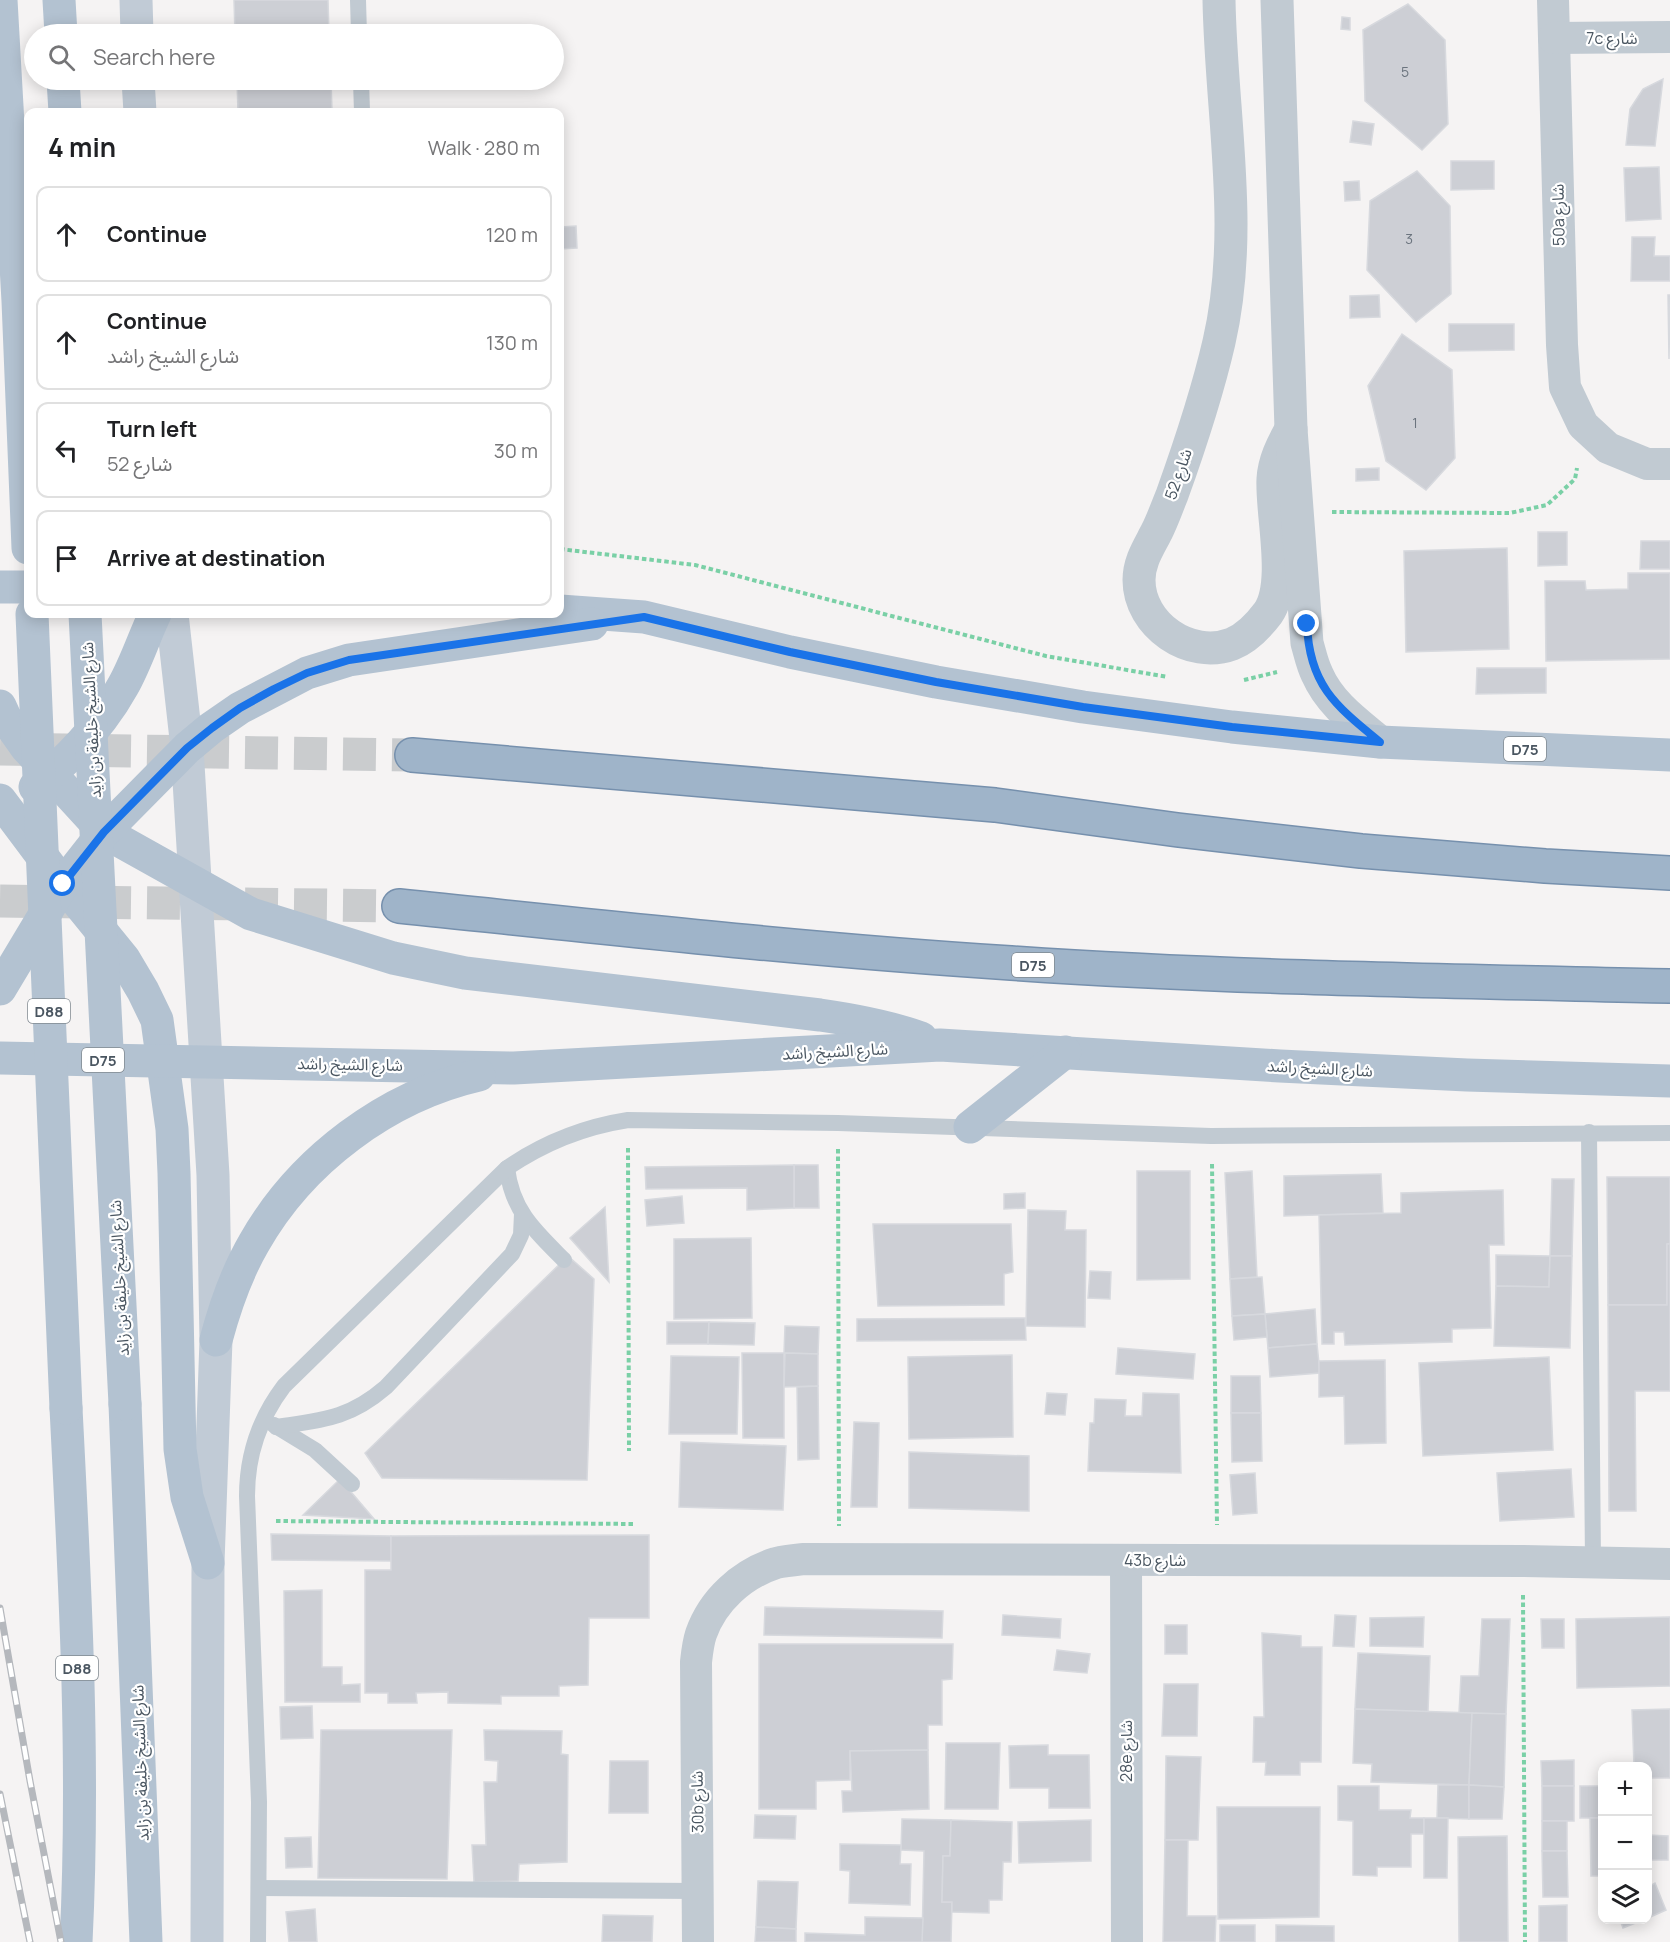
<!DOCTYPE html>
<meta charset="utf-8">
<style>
body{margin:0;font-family:Manrope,"Noto Sans Arabic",sans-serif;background:#f2f2f2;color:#202124}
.controls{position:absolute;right:18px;bottom:18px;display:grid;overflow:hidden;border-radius:12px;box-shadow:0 3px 15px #0003}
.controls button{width:54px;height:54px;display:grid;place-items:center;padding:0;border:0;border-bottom:2px solid #e0e0e0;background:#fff;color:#202124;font:30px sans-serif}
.stop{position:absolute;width:18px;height:18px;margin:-14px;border:4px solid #1a73e8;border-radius:50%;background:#fff}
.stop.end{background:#1a73e8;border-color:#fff;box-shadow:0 2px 6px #0008}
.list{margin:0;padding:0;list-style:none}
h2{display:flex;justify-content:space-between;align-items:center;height:78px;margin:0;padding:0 24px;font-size:26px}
h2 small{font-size:20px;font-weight:400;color:#757577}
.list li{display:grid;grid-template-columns:39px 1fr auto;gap:18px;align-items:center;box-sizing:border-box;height:96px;margin:0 12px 12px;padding:0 12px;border:2px solid #e0e0e0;border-radius:12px}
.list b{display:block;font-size:22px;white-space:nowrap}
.list p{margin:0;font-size:20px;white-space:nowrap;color:#757577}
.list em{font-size:20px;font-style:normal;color:#757577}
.icon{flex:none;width:33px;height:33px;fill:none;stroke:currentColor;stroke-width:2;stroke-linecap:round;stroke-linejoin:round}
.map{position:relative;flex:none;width:1670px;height:1942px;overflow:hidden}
.search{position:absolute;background:#fff;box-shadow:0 3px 15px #0003;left:24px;top:24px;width:540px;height:66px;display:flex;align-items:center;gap:15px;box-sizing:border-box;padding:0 21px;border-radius:33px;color:#757577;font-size:22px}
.panel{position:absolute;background:#fff;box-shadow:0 3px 15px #0003;left:24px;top:108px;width:540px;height:510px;border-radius:12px}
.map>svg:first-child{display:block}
.building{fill:#cdcfd5;stroke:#d7d9de;stroke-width:1.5}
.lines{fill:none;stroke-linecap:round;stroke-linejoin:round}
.trunk-tunnel{stroke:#caccce;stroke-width:33;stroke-dasharray:33 16;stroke-linecap:butt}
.trunk-casing{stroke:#7690ad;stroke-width:36}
.path{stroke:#7ad0a6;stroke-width:4;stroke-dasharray:4.5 3;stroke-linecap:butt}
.service{stroke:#c1cad2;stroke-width:16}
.minor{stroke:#c1cad2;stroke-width:32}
.tertiary{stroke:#c1cad2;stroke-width:33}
.secondary{stroke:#c1cbd6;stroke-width:33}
.primary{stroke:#b3c2d1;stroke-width:33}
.trunk{stroke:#9fb4c9;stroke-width:33}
.rail-casing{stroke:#b5b8bd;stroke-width:7}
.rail{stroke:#fff;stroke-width:4.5;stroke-dasharray:14;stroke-linecap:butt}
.primary-bridge{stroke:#b3c2d1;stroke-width:33}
.route{stroke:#1a73e8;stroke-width:8}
.labels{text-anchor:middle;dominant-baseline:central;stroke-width:4.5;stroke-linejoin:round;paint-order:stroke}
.number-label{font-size:14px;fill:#6b747e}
.shield{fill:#fff;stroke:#808990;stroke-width:1.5}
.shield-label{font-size:15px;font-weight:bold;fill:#4a5661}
.street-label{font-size:16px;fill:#4a5661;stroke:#fff}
</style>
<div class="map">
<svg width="1670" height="1942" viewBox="0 0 1670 1942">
<rect width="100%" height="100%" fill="#f5f3f3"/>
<g class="building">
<path d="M234,0H328L329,34H235Z"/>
<path d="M1408,4L1445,40L1448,124L1422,150L1365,101L1363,30Z"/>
<path d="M1342,17L1350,18V30L1341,29Z"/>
<path d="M1663,79L1655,146L1626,145L1630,109L1643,89Z"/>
<path d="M237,80H331L332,112H238Z"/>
<path d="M1353,121L1374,124L1371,145L1350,142Z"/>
<path d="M1451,161H1494V189L1451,190Z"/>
<path d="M1659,167L1661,219L1626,221L1624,168Z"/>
<path d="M1417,171L1450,206L1451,294L1416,322L1367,270L1370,201Z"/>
<path d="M1359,181L1360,200L1345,201L1344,182Z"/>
<path d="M576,226L577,248L560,249V227Z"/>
<path d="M1632,237H1655L1654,256H1670V281H1631Z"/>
<path d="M1379,295L1380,317L1350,318V296Z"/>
<path d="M1668,295H1670L1669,359Z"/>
<path d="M1449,324H1514V350L1449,351Z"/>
<path d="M1402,334L1452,370L1455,458L1426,490L1386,461L1368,386Z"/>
<path d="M1379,468V480L1356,481V469Z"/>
<path d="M1538,532H1567V565L1538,566Z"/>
<path d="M1641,541H1670V569H1640Z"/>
<path d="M1507,548L1509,649L1406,652L1404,551Z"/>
<path d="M1628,573H1670V659L1546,661L1545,581H1585L1586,590L1628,589Z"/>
<path d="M1477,668H1546V693L1476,694Z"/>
<path d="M794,1165H818L819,1208H794Z"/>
<path d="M794,1165V1208L747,1210V1188L646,1189L645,1167Z"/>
<path d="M1137,1171H1190V1279L1137,1280Z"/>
<path d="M1252,1171L1257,1277L1230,1279L1225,1173Z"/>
<path d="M1381,1174L1383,1213L1284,1216V1176Z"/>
<path d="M1607,1177H1670V1244H1667V1305H1608Z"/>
<path d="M1552,1179H1574L1572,1256H1550Z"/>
<path d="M1503,1190L1504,1245H1489L1491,1328L1452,1329V1342L1345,1345L1344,1332H1334V1344H1322L1319,1215L1401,1213V1193Z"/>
<path d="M1025,1193V1208L1004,1209V1194Z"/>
<path d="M682,1196L684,1223L647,1226L645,1200Z"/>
<path d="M605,1207L609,1282L570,1238Z"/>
<path d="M1028,1210L1066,1211L1065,1230H1086L1085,1327L1026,1326Z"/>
<path d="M873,1224H1011L1013,1272L1004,1274V1305L878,1306Z"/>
<path d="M751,1238L752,1318L674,1319V1239Z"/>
<path d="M1667,1244H1670V1391H1635L1636,1511H1609L1608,1305H1667Z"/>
<path d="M1496,1255L1550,1256L1549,1287L1496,1286Z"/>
<path d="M568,1256L594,1279L587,1480L382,1478L365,1453Z"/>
<path d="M1550,1256H1572L1570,1348L1494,1346L1496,1286L1549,1287Z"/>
<path d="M1090,1271L1111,1272L1110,1299L1088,1298Z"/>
<path d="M1262,1277L1265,1314L1232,1316L1230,1279Z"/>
<path d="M1315,1309L1317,1344L1268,1348L1265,1314Z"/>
<path d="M1265,1314L1267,1337L1234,1340L1232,1316Z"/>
<path d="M1025,1318L1026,1340L857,1341V1319Z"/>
<path d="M667,1322H709L708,1344H667Z"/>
<path d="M709,1322L755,1323L754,1345L708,1344Z"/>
<path d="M785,1326L819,1327L818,1354L784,1353Z"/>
<path d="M1317,1344L1320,1373L1270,1377L1268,1348Z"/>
<path d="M1118,1348L1195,1354L1193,1379L1116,1374Z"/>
<path d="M742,1353H784V1438H743Z"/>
<path d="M785,1353L818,1354V1386L784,1387Z"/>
<path d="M1012,1355L1013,1437L909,1439L908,1357Z"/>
<path d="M671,1356L739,1357L737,1434H669Z"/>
<path d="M1549,1357L1553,1450L1423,1456L1419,1363Z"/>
<path d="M1385,1360L1386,1443L1345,1444L1344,1396L1319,1397V1361Z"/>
<path d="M1231,1376H1260L1261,1413H1231Z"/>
<path d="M818,1386L819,1459L798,1460L797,1387Z"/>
<path d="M1047,1393L1067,1394L1065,1415L1045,1414Z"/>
<path d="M1143,1393L1179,1394L1181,1473L1088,1471L1090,1423H1094L1095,1399L1126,1400L1125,1416H1142Z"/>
<path d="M1231,1413H1261L1262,1461L1232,1462Z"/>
<path d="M854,1422L879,1423L877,1507H851Z"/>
<path d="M681,1442L786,1446L783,1510L679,1507Z"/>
<path d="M909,1452L1029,1456V1511L909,1508Z"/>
<path d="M1571,1469L1574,1517L1500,1521L1497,1473Z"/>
<path d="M1255,1473L1257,1513L1233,1515L1230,1475Z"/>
<path d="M340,1479L374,1519L303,1515Z"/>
<path d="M271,1534L391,1536V1561L272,1560Z"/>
<path d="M649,1535V1618H589L588,1685L559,1686V1696H501V1704L448,1703V1692L416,1693L417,1703H388V1693H365V1570H391V1536Z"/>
<path d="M322,1590V1667H342V1685L360,1684V1702H285L284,1591Z"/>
<path d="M765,1607L943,1611L942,1638L764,1635Z"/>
<path d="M1003,1615L1061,1619L1060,1638L1002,1635Z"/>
<path d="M1335,1615L1356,1616L1354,1647L1333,1646Z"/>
<path d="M1424,1617L1423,1647L1370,1646V1618Z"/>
<path d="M1670,1617V1686L1577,1688L1576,1619Z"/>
<path d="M1482,1619H1510L1506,1714L1459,1713L1461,1676H1479Z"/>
<path d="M1541,1619H1564V1648H1542Z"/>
<rect x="1165" y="1625" width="22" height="29"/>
<path d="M1262,1633L1301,1636V1647H1322L1321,1762H1300V1775H1265L1266,1762H1253L1254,1717H1264Z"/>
<path d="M759,1644H953L952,1679L942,1680V1725H928V1750L850,1751V1780L816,1781V1809H759Z"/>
<path d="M1057,1650L1090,1654L1087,1673L1054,1670Z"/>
<path d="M1358,1653L1430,1656L1428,1712L1355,1709Z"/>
<path d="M1164,1684H1198L1197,1736H1162Z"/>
<path d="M312,1706L313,1738L281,1739L280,1707Z"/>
<path d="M1355,1709L1472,1713L1469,1785L1371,1782L1372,1764L1353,1763Z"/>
<path d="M1670,1709V1778H1648V1766H1634L1632,1710Z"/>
<path d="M1472,1713L1506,1714L1504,1787L1469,1785Z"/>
<path d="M321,1730H452L447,1879L318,1878Z"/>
<path d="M484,1730L562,1731L561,1754L568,1755L567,1862L519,1864L518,1881L474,1882L472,1845H486L484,1782H497L498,1761L485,1760Z"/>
<path d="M946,1743H1000L998,1809H945Z"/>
<path d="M1048,1745V1755H1089L1090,1808H1049V1788H1010L1009,1746Z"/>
<path d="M928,1750L929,1809L843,1812L842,1791H852L850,1751Z"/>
<path d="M1166,1756L1201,1757L1198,1840H1165Z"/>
<path d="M1574,1760V1786H1542L1541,1761Z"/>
<path d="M610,1761H648V1813H609Z"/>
<path d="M1438,1785H1469V1819L1437,1818Z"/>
<path d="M1469,1785L1504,1787L1502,1819H1469Z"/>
<path d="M1338,1786H1379V1810H1411L1410,1818H1424V1834H1411V1867H1377V1876L1353,1875V1821L1338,1820Z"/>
<rect x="1542" y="1786" width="32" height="35"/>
<rect x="1580" y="1786" width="22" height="32"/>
<path d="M1217,1807H1320L1319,1917L1218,1919Z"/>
<path d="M755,1815L796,1816L795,1839L754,1838Z"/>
<path d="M1424,1818H1448L1447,1878H1424Z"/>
<path d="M1590,1818H1602V1876H1591Z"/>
<path d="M902,1819L951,1820L950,1856H943L942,1902H952L951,1942H922L924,1851L901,1850Z"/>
<path d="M951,1820L1012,1822L1011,1862H1003L1002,1900H989V1913L952,1912V1902H942L943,1856H950Z"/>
<path d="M1091,1820V1861L1019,1863L1018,1822Z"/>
<rect x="1542" y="1821" width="25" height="30"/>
<path d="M1648,1835L1668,1836V1860H1648Z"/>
<path d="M1507,1836L1508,1942H1459L1458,1837Z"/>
<path d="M311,1837L312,1867L286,1868L285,1838Z"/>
<path d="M1165,1840H1188L1187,1916H1216L1215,1942H1163Z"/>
<path d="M840,1844L901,1845L900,1864H911L910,1905L849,1903L850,1871L840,1870Z"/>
<path d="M1542,1851H1567L1568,1897H1543Z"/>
<path d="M758,1881L798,1882L796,1929L756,1927Z"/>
<path d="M1655,1883L1666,1910L1648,1918V1887Z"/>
<path d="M1567,1905V1942H1539V1906Z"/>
<path d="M315,1909L317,1942H289L286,1912Z"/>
<path d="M603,1915L653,1916L652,1942H602Z"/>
<path d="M865,1917L923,1918L922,1942H805V1933L865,1935Z"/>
<path d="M1620,1920H1643L1623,1928Z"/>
<rect x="1220" y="1925" width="35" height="17"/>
<path d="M1276,1925L1334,1926V1942H1276Z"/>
<path d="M756,1927L796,1929V1942H755Z"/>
</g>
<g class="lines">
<g class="trunk-tunnel">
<path d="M0,749L412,755"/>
<path d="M0,901L399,906"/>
</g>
<defs>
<g id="trunk">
<path d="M412,755L995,805L1178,830L1361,851L1545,866L1670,873"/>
<path d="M399,906C603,927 806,950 1011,963C1230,978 1450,981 1670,986"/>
</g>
</defs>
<use href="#trunk" class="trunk-casing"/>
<g class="path">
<path d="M1332,512L1510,513L1547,505L1575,479L1577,468"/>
<path d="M560,549L695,565L1046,656L1168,677"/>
<path d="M1244,680L1277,672"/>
<path d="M628,1148L629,1451"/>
<path d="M838,1149L839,1526"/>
<path d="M1212,1164L1217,1525"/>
<path d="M276,1521L633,1524"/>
<path d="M1523,1595L1525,1942"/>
</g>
<g class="service">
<path d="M358,0L359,34"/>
<path d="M361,80L362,112"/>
<path d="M1589,1132L1593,1562"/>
<path d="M507,1168C512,1211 535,1231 564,1260"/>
<path d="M274,1425L315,1450L352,1484"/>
<path d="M276,1427C322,1420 349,1419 386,1387L512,1254L521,1235L522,1214"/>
<path d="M259,1888L698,1891"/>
<path d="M258,1942L259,1802L247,1496C247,1455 259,1419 284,1386L507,1168C545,1142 583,1127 628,1120L838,1123L1211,1136L1670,1133"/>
</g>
<g class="minor">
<path d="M1553,0L1562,345L1565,387L1583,425L1608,448L1647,464H1670"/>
<path d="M1554,38L1670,37"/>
<path d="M1126,1560L1127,1942"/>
<path d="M698,1942L696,1662C697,1653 698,1643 701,1634C713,1600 742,1574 776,1563C785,1561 795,1560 804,1559L1523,1561L1670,1564"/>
</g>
<g class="tertiary">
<path d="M1219,0C1221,114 1245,229 1219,342C1207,394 1190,445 1172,495C1167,507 1163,519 1157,531C1149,547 1139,561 1139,580C1139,625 1190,660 1232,644C1247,638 1259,625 1268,613C1289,583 1271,514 1273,479C1274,461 1282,445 1291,429"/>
<path d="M1277,0L1291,429L1307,643C1310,653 1312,664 1317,674C1330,704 1356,722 1380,742"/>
</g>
<g class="secondary">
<path d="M136,0L137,34"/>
<path d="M138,80L140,112"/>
<path d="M172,614L187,748L213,1175L216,1340L208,1563L207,1942"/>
</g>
<g class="primary">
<path d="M1,0L18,301L28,548"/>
<path d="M59,0L61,34"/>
<path d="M63,80L65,112"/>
<path d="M0,587H28"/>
<path d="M560,611L644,617L790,652L936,682L1083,707L1232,727L1380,742L1670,755"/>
<path d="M0,706L5,717L26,747L104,832L251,914L393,958L465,973L820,1015C855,1020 888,1026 921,1038"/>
<path d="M35,787C69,759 102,724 123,686C136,663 144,637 155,614"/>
<path d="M0,800L63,884L124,959L143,991L157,1020L172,1129L174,1173L180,1449L187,1497L208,1563"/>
<path d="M0,989L63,884L104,832L187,748L211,728L240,708L307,673L349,660L592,624"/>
<path d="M0,1058L514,1068L940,1045L1280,1066L1467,1075L1670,1081"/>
<path d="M970,1127L1065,1052"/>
<path d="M216,1340C225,1306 236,1274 254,1243C301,1160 387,1096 479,1075"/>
<path d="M125,1404L146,1942"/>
<path d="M66,1408C75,1585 85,1764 76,1942"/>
</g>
<use href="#trunk" class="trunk"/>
<defs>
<g id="rail">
<path d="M0,1608L30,1781L61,1942"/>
<path d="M0,1794L30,1942"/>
</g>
</defs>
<use href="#rail" class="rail-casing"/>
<use href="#rail" class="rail"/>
<g class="primary-bridge">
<path d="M32,614L66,1408"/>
<path d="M85,614L125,1404"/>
</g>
</g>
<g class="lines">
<path class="route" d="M63,884L104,832L187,748L212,728L240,708L274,689L307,673L349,660L644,617L790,652L936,682L1083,707L1232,727L1380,742C1336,706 1309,685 1307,624"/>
</g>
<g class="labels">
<g class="number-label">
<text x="1405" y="71">5</text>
<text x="1409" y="238">3</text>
<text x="1415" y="422">1</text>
</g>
<g class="shield">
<rect x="1504" y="737" width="42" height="24" rx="4.5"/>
<rect x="1012" y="953" width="42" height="24" rx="4.5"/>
<rect x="28" y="999" width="42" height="24" rx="4.5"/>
<rect x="82" y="1048" width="42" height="24" rx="4.5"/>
<rect x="56" y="1656" width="42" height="24" rx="4.5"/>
</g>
<g class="shield-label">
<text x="1525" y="749">D75</text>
<text x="1033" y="965">D75</text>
<text x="49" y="1011">D88</text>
<text x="103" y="1060">D75</text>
<text x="77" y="1668">D88</text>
</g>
<g class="street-label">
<text x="1612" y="38">7c شارع</text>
<text transform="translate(1558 215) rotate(-91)">50a شارع</text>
<text transform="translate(1178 474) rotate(-71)">شارع 52</text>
<text transform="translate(91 720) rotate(-93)">شارع الشيخ خليفة بن زايد</text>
<text transform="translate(835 1051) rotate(-3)">شارع الشيخ راشد</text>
<text transform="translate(350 1064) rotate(1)">شارع الشيخ راشد</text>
<text transform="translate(1320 1068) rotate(3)">شارع الشيخ راشد</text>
<text transform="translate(119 1278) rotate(-93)">شارع الشيخ خليفة بن زايد</text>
<text x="1155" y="1560">43b شارع</text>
<text transform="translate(1126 1751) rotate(-90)">28e شارع</text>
<text transform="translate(140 1763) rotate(-92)">شارع الشيخ خليفة بن زايد</text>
<text transform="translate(697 1802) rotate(-91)">30b شارع</text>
</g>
</g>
</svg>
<div class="controls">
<button>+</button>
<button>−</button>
<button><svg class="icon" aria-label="layers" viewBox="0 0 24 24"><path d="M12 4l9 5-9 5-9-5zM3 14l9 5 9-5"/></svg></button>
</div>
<div class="stop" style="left:63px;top:884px"></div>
<div class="stop end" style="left:1307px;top:624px"></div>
<div class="search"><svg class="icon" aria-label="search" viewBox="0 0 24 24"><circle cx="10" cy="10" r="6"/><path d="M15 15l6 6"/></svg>Search here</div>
<section class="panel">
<h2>4 min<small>Walk · 280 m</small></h2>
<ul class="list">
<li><svg class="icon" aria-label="ahead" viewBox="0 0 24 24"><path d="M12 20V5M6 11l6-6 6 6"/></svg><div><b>Continue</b></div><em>120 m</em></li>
<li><svg class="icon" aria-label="ahead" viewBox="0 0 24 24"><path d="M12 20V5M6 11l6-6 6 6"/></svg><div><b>Continue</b><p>شارع الشيخ راشد</p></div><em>130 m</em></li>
<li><svg class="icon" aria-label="left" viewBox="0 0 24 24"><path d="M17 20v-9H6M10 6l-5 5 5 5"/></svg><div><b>Turn left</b><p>شارع 52</p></div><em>30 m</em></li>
<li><svg class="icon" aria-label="arrive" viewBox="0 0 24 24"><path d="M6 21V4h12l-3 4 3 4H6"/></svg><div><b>Arrive at destination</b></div></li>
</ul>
</section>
</div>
